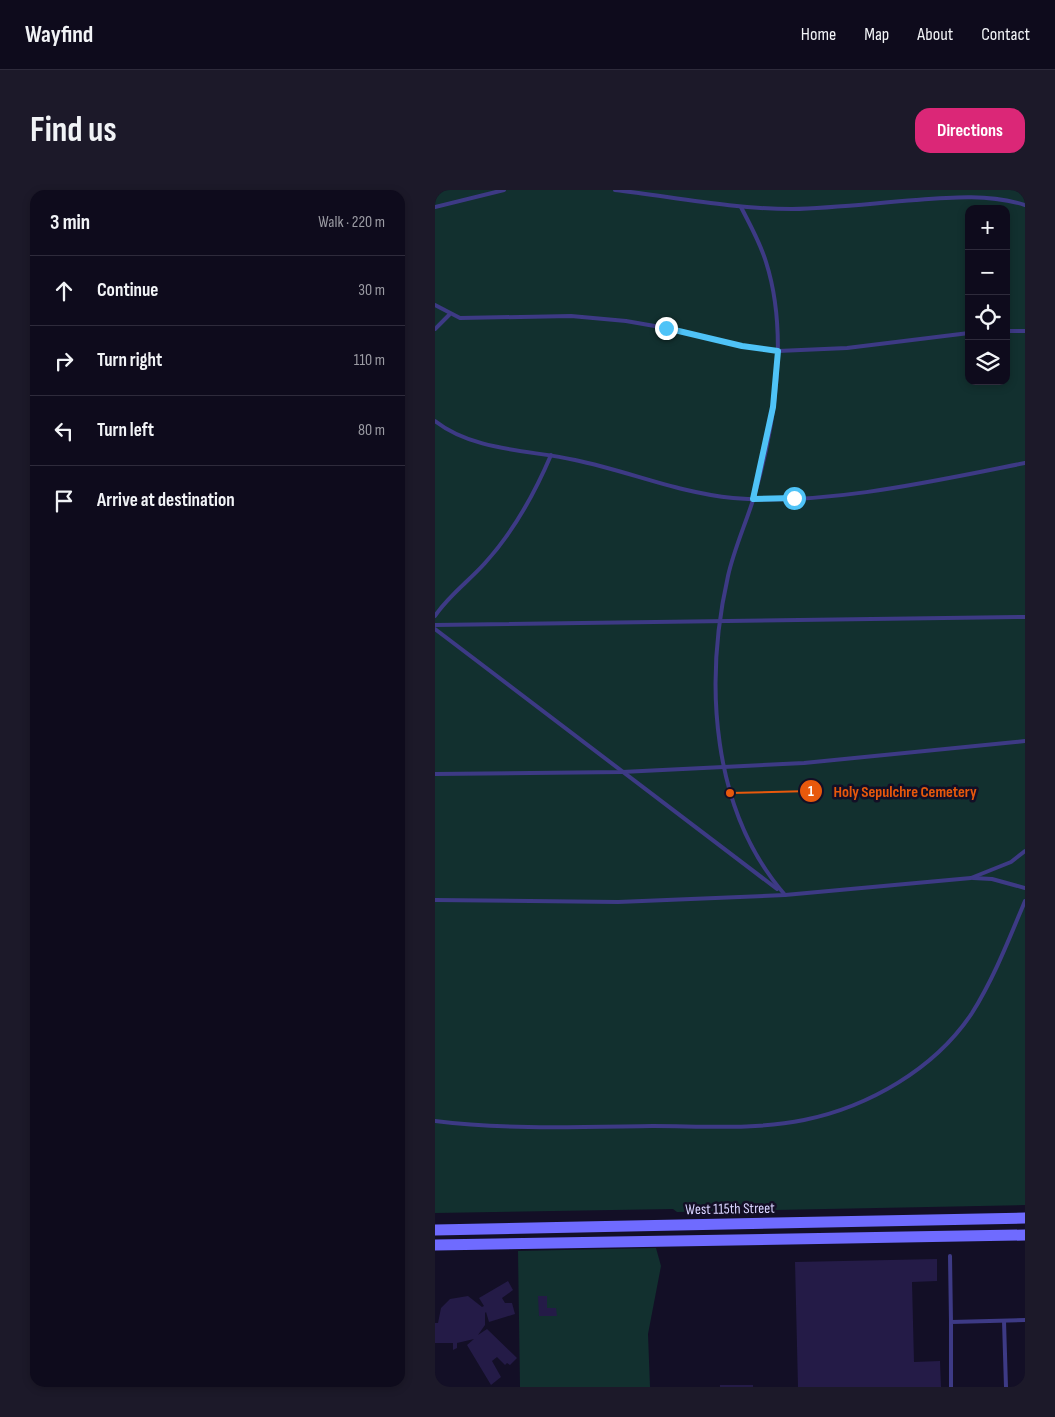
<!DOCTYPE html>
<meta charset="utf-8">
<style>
body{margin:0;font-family:"Sofia Sans Condensed",sans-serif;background:#1c1929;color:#f1f3f6}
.controls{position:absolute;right:15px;top:15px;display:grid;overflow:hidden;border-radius:10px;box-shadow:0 2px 8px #0003}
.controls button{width:45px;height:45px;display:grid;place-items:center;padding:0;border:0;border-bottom:1px solid #2e2b3b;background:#0e0b1c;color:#f1f3f6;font:25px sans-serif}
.stop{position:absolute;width:15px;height:15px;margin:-11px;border:4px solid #4fc3f7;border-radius:50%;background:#fff}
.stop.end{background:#4fc3f7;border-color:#fff;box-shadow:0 1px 5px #0008}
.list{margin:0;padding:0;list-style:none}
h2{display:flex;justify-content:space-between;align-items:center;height:65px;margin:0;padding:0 20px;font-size:21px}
h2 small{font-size:16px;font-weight:400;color:#9b9ba3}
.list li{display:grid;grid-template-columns:32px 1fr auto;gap:15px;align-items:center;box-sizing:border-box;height:70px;padding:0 20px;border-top:1px solid #2e2b3b}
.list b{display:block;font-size:19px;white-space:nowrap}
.list em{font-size:16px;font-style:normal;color:#9b9ba3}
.icon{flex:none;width:28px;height:28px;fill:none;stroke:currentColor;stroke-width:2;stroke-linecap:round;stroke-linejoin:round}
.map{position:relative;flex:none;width:590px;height:1197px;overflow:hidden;border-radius:15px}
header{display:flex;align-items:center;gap:30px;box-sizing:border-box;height:70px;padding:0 25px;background:#0e0b1c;border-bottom:1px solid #2e2b3b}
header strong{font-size:24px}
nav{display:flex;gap:28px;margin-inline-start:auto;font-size:18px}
.intro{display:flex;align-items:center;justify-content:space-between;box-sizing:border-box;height:120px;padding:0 30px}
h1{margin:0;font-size:35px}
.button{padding:12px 22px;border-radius:15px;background:#db2777;color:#fff;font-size:18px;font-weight:700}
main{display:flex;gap:30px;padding:0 30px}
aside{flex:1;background:#0e0b1c;border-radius:15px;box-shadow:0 2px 8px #0003}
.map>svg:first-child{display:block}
.green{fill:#12302f;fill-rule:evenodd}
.building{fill:#241b47}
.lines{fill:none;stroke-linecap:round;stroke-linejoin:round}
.lane{stroke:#3d3a85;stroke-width:4}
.secondary{stroke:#6f6bff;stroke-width:11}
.route{stroke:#4fc3f7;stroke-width:6}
.labels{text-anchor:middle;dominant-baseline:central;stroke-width:5;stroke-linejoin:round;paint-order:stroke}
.street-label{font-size:15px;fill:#d9d4ff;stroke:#130f26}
.leader{fill:none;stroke:#e8590c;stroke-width:2}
.callout-dot{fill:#e8590c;stroke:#130f26;stroke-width:2}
.mark-label{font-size:15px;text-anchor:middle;font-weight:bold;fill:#fff}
.callout-label{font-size:16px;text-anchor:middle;font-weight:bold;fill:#e8590c;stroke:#130f26;stroke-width:5;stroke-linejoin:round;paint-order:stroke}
</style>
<header>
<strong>Wayfind</strong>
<nav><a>Home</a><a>Map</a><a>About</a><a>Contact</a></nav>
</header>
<div class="intro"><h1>Find us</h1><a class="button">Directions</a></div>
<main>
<aside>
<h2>3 min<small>Walk · 220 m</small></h2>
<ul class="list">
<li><svg class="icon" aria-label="ahead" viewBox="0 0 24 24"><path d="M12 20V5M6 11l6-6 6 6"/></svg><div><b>Continue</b></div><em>30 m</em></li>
<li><svg class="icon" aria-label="right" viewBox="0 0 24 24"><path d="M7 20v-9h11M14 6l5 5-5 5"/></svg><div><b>Turn right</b></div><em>110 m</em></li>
<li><svg class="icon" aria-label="left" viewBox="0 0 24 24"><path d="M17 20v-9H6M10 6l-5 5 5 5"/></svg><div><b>Turn left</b></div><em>80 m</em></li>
<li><svg class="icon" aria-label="arrive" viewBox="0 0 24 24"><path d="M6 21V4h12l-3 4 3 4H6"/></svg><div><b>Arrive at destination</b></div></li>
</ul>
</aside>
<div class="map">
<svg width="590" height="1197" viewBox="0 0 590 1197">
<rect width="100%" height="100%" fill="#130f26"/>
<g class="green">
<path d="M0,0H590V1015L242,1022L238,1019L0,1023ZM534,19H571V191H534Z"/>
<path d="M221,1058L226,1076L213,1144L215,1197H85L83,1061Z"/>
</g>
<g class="building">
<path d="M502,1069V1091L477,1092L479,1172L505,1171L506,1197H363L360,1072Z"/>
<path d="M73,1091L78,1100L67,1108L70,1113H77L80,1124L54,1132L51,1122L50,1123V1135L43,1145L52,1139L82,1168L75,1175L72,1173L70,1175L62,1167L57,1171L66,1187L56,1195L32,1155L39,1149L22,1153V1158L18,1160V1153H0V1133H3L6,1118L15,1109L33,1106L47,1117L49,1116L44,1108Z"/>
<path d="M103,1106H112V1118H121L122,1126H104Z"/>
<rect x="285" y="1195" width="33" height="2"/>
</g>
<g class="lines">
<g class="lane">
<path d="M180,0C239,7 297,19 357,19C398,18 440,13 481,10C518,7 554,4 590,15"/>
<path d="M0,17L69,0"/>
<path d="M306,17C315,35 325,52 331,72C354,144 340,235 319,307C311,333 299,359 293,386C269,492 276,620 350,705"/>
<path d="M0,115L25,128L136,126L191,131L231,138L307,156L343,161L412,158L534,143"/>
<path d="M0,139L14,125"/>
<path d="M571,141H590"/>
<path d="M0,231C38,261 95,260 140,270C193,281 244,303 298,308C389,316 500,291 590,273"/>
<path d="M0,426C13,406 34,391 50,373C79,341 99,305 116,265"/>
<path d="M0,435L590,427"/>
<path d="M0,439L342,699"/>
<path d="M0,584L187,582L369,573L590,551"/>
<path d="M538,688L557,689L590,698"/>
<path d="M0,710L183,712L350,705L536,688L576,672L590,661"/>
<path d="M0,931C72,940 146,937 218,936C268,936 321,940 369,930C433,917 500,879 537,823C559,788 574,749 590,711"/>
<path d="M515,1066L516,1132"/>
<path d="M569,1131L571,1197"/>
<path d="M516,1197V1132L590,1130"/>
</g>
<g class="secondary">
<path d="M0,1040L590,1028"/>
<path d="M0,1055L590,1045"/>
</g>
</g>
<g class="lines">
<path class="route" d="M231,138L307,156L343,161L338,217L318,309L359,308"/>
</g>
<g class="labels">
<g class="street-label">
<text transform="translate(295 1019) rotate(-1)">West 115th Street</text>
</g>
</g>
<path class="leader" d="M295 603L376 601"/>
<g class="callout-dot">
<circle cx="295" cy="603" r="5"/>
<circle cx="376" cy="601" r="12"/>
</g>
<g class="mark-label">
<text x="376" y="606">1</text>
</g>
<g class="callout-label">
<text x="470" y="607">Holy Sepulchre Cemetery</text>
</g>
</svg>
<div class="controls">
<button>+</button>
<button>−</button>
<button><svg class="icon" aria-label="locate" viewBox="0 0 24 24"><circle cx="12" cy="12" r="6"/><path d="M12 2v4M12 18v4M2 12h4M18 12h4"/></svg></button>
<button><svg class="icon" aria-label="layers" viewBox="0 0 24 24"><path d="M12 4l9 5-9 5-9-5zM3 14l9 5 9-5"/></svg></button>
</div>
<div class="stop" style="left:359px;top:308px"></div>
<div class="stop end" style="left:231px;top:138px"></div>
</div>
</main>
